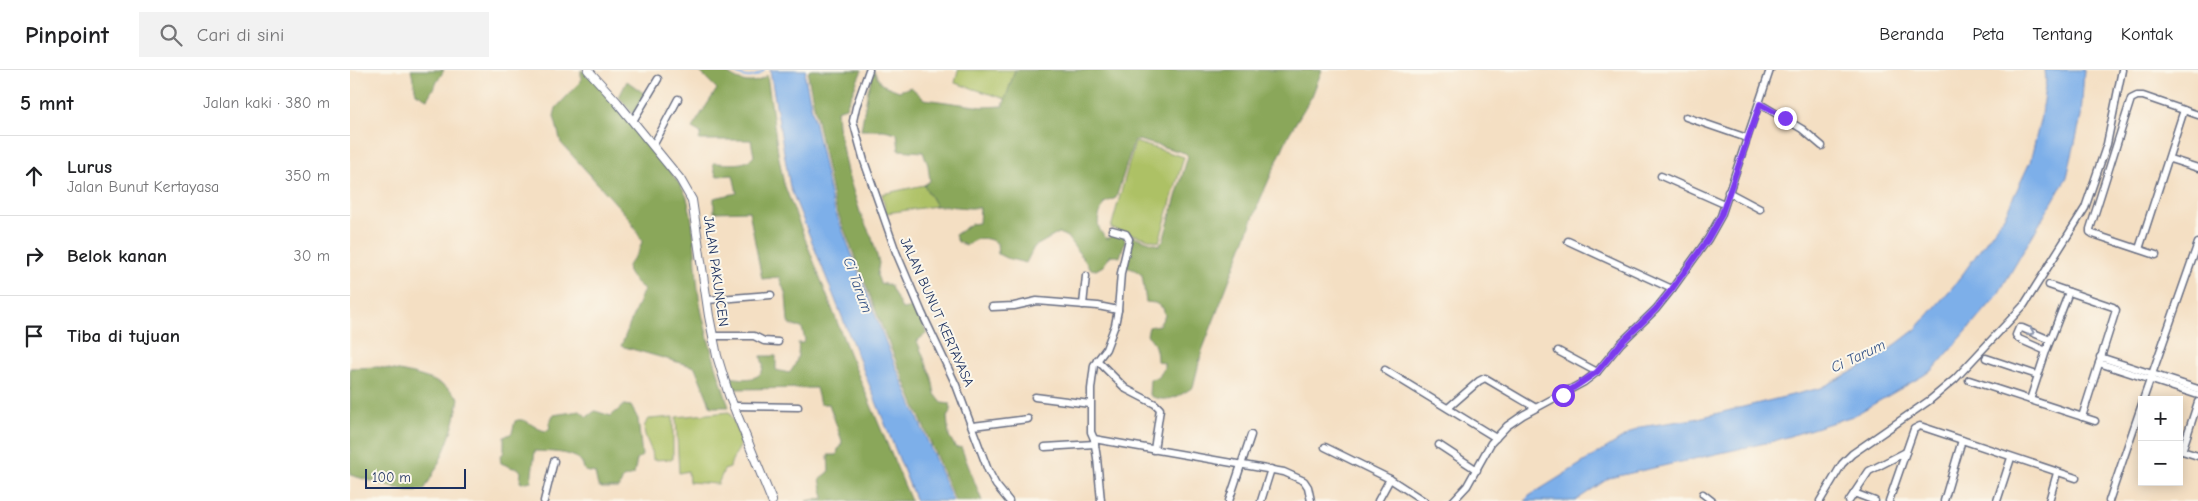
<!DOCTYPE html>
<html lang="id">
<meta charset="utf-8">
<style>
body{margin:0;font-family:"Comic Neue",sans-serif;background:#f2f2f2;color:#202124}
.controls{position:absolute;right:15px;bottom:15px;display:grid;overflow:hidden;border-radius:0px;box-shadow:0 2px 12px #0003}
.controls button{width:45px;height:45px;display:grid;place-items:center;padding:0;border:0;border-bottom:1px solid #e0e0e0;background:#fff;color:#202124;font:25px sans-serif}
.scale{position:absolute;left:15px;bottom:12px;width:101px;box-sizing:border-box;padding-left:5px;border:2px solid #1b2f5e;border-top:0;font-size:14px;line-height:18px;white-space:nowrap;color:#1b2f5e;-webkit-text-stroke:4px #fbf7ec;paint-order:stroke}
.stop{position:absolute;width:15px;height:15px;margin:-11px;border:4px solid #7c3aed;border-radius:50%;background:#fff}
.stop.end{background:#7c3aed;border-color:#fff;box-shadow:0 1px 5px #0008}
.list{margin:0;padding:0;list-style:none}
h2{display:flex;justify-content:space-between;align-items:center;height:65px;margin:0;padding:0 20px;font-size:21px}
h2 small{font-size:16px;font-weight:400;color:#757577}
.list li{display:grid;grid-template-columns:32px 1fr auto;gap:15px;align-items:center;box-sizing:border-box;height:80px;padding:0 20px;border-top:1px solid #e0e0e0}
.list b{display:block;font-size:19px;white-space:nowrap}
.list p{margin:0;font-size:16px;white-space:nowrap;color:#757577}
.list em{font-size:16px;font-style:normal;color:#757577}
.icon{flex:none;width:28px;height:28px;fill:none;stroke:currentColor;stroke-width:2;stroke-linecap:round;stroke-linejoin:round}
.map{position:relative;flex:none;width:1848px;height:431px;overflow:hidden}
header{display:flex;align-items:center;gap:30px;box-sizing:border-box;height:70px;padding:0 25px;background:#fff;border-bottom:1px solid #e0e0e0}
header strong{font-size:24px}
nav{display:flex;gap:28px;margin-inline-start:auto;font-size:18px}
.search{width:350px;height:45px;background:#f2f2f2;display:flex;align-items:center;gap:12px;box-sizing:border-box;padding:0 18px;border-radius:0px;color:#757577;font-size:19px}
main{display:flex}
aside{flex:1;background:#fff}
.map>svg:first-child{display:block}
.green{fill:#adc165;stroke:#647862}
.forest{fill:#8aa75a;stroke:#526b5c}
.water{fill:#7dafe9;stroke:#4c6fa4}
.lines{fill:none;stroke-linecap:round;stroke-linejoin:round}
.stream{stroke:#7dafe9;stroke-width:2}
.minor-casing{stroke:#676d81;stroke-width:9}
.tertiary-casing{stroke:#676d81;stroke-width:10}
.minor{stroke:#fff;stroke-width:6}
.tertiary{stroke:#fff;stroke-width:8}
.oneway{stroke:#8d97ae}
.route{stroke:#7c3aed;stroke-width:6}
.labels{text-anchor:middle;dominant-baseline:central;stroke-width:4;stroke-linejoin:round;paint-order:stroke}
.street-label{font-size:14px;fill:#1b2f5e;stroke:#fbf7ec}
.water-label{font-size:15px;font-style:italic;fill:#385588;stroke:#fbf7ec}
</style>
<header>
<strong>Pinpoint</strong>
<div class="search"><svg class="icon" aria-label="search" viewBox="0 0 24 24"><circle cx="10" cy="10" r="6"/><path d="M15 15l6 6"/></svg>Cari di sini</div>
<nav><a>Beranda</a><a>Peta</a><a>Tentang</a><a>Kontak</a></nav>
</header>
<main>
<aside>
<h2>5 mnt<small>Jalan kaki · 380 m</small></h2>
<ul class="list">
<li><svg class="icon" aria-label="ahead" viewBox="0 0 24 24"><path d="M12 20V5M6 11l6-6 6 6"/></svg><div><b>Lurus</b><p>Jalan Bunut Kertayasa</p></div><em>350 m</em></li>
<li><svg class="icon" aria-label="right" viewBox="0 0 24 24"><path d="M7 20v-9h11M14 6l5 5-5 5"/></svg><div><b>Belok kanan</b></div><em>30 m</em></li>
<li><svg class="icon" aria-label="arrive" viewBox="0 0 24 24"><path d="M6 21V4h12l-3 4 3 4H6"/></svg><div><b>Tiba di tujuan</b></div></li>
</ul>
</aside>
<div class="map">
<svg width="1848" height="431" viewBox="0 0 1848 431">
<rect width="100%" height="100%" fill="#fbf7ec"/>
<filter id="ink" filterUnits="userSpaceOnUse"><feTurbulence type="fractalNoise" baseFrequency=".02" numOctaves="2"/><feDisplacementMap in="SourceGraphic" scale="10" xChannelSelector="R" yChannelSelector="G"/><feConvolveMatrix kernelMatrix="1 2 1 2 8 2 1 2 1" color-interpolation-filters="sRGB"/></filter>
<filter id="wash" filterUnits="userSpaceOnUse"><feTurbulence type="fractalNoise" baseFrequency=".0096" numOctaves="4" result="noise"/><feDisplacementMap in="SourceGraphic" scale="20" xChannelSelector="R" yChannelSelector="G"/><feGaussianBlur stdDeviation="1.12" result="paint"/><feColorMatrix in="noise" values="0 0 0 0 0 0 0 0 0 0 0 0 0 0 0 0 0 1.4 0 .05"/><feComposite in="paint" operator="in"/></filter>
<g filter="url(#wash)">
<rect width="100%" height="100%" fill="#f4dfc3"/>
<g class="green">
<path d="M608,0H665L656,29L605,13Z"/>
<path d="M785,72L834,87L809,172L761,158Z"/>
<path d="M574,115L586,136L536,143L532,124Z"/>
<path d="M379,342C384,352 395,369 388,380C384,387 381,390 380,398L374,400L368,414L339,412L338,401L329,403L326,347Z"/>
<path d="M323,347V389L303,390C304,377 286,361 299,349Z"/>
</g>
<g class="forest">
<path d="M61,0H94L77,29L66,23Z"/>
<path d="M231,0C244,6 262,32 271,44C286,63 331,109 337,128C347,162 344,199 350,234C357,269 368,303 379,337H361L345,297L271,276L294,219C261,193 287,196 292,171L279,148L211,73L204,46L206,38L231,11Z"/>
<path d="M348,0H374C385,11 404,18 417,5L428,83L434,114L499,283L561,431H456L474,428L470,409L479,402L478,385H487L488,379L491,377L492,371L479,334H470L466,318L383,319L378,307C388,308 410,313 413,298C414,295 411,289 411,286H426V300L439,303C446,297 450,282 448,273H453L455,270L452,258L440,255L438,252L436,225L429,207L412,209L399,141L364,142V128L387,123L383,105L366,106L363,93C375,93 396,97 404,86L401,70H349L351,63L342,58L367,19Z"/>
<path d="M459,0H512L496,37L487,40L488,56L497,102L511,145L522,168L529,193L527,205L530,213L540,215L552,239L564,237L577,263L567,271L582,308L585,324L592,333L600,334L601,341L597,347L599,366L606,378L611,377L632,431H605L534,262L484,133L458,6Z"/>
<path d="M665,0H972L962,26L939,64L910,130L852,281L843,317C829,327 815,334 799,325L800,309L809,307L814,298V293L807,291C807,282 805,271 797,265L799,257L809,255L815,246L813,238L805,233L796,232L792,205L785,200L776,197L782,166L809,175L813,171L838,86L835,83L788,70L784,71L766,128L754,133C748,147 744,156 756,168H760L763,163L774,166L775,171L770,187L761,185L753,196L746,200L741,199L717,167L709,163L684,177L676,193L656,188L648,184L647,173C635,166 626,167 616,176L607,171L605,165L621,154L629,153L630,138C614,139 601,135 586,136L574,115L580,111L578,95L573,82L549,80L547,63L534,60H511L518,20L524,1L531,14L549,21L561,17L574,29L633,37L653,36Z"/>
<path d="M277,11L295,24L283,44L269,27Z"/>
<path d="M29,297C57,303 89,306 109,328C105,360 91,392 74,420L56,421L0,405V298Z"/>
<path d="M274,335L281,336L288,349L292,386L287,389L284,405L273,408L269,418H252L248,416L245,403L235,401C233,397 233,393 230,390C219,381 199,382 185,381L181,411L172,413L170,412L171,402L168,398H163L151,393L150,387L154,382V367L162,363L165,351C176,346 183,359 196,361L200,358L199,354L203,345L230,341L237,347L245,341L261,346Z"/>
</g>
<g class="water">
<path d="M420,0H456L455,7L482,133L538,278L603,431H566L440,117Z"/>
<path d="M1695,0H1734L1731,47L1717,107L1647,226L1583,300L1503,346L1424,371L1259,408L1225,431H1175L1179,426L1290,357L1344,349L1471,318L1528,288L1566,259L1607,212L1655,145L1680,92L1690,51L1696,10Z"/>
</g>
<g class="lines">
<path class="stream" d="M382,0C393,9 404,10 414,0"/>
</g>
</g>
<g filter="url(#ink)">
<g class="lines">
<defs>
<g id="minor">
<path d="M519,0L506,37L503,51L514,91L546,182L572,243L606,315L638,400L646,415L659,431"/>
<path d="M1410,34L1452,59L1472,76"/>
<path d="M1336,47L1397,68"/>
<path d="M283,51L308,9"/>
<path d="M303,76L328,29"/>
<path d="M1820,89L1848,98"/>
<path d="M1311,106L1374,134"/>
<path d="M1378,122L1410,139"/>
<path d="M1218,171L1322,219"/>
<path d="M1789,179L1834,40"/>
<path d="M1806,185L1743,164L1740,162V159L1781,29L1787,26H1793L1848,45"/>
<path d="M1699,215L1763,237L1766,240L1732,347"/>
<path d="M357,230L421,225"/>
<path d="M733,235L736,206"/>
<path d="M642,237L664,236L687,231L748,236L768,240"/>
<path d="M363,266H404L414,271L428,272"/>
<path d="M1208,281L1247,302"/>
<path d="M1696,281L1669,269L1666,265L1669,258H1672L1700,270"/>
<path d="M1750,287L1848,319"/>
<path d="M1636,288L1687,305"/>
<path d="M747,290L776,319L805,334L810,339L804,380"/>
<path d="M1749,293L1848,325"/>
<path d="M1035,300L1146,368"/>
<path d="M1619,310L1745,351"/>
<path d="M685,327L740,334"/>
<path d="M1680,330L1696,281L1719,222"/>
<path d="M1793,330L1848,173"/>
<path d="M384,336L448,337"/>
<path d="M1098,338L1129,311L1135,308L1186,338"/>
<path d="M623,356L678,349"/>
<path d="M744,369L934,402L954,411L958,417L961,431"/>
<path d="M1089,375L1127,400"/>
<path d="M695,377L745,374"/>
<path d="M975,377L1040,409L1074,431"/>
<path d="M1829,380L1848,386"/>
<path d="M1832,381L1848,332"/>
<path d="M1504,423L1525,431"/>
<path d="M1353,424L1362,431"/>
<path d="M194,431L204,391"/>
<path d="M751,431L747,388L744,369L741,362V319L744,295L756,279L765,255L768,240L771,203L779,169L776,164L762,160"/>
<path d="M879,431L901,365"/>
<path d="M911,431L921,399"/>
<path d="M1028,431L1040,409"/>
<path d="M1103,431L1117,416L1141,373L1157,356L1173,345L1234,312L1247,302L1271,273L1306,239L1322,219L1358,169L1371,146L1420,0"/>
<path d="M1470,431L1492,394L1502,384L1580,330L1605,309L1674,235L1735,138L1757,74L1772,0"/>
<path d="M1499,431L1519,401L1556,382"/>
<path d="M1539,431L1564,359L1570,356L1726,408"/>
<path d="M1594,431L1612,370"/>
<path d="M1647,431L1661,388"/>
<path d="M1699,431L1707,403"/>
<path d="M1759,431L1792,334"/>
</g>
<path id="tertiary" d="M238,0L267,32L330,109L342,130L359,246L367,286L379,325L422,431"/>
</defs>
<use href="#minor" class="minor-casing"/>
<use href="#tertiary" class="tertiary-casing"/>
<use href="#minor" class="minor"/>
<use href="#tertiary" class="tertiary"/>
</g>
<defs><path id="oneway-chevron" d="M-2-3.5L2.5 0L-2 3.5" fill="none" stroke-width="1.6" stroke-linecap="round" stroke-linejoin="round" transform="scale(1.25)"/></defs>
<use class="oneway" href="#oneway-chevron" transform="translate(1681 262) rotate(23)"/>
</g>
<g class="lines" filter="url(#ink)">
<path class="route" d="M1213,325L1247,302L1271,273L1306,239L1322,219L1358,169L1371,146L1410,34L1435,48"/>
</g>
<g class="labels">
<g class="street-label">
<text transform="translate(366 201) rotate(82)">JALAN PAKUNCEN</text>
<text transform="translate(587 242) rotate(66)">JALAN BUNUT KERTAYASA</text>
</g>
<g class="water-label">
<text transform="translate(508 215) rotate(70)">Ci Tarum</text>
<text transform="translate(1508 286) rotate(-25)">Ci Tarum</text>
</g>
</g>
</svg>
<div class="controls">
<button>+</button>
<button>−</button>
</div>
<div class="scale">100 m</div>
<div class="stop" style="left:1213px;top:325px"></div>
<div class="stop end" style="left:1435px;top:48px"></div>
</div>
</main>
